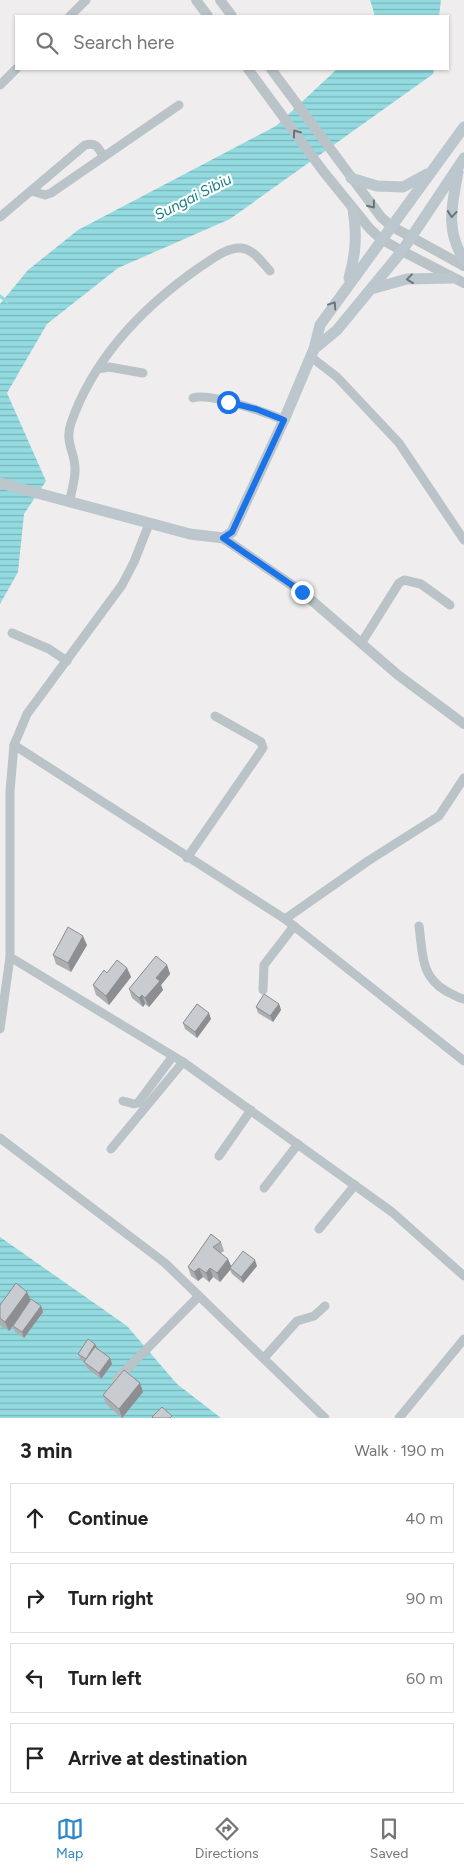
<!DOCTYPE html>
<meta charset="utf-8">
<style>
body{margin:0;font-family:Figtree,sans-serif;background:#f6f6f6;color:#222}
.stop{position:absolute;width:15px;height:15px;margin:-11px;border:4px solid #1a73e8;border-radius:50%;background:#fff}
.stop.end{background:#1a73e8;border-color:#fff;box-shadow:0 1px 5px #0008}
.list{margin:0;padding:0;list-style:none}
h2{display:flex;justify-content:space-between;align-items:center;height:65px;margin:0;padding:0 20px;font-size:21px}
h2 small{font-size:16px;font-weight:400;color:#767676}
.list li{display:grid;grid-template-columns:32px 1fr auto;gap:15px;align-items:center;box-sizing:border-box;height:70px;margin:0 10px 10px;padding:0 10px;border:1px solid #e0e0e0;border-radius:0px}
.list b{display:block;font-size:19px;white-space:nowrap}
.list em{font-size:16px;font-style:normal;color:#767676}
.icon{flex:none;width:28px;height:28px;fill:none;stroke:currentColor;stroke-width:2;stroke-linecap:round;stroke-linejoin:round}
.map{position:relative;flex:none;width:464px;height:1418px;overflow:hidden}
.search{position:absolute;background:#fff;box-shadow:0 1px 4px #0004;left:15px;right:15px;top:15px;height:55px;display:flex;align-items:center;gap:12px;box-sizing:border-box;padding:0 18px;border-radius:0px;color:#767676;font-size:19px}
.sheet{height:385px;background:#fff}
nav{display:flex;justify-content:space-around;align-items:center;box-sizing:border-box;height:70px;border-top:1px solid #e0e0e0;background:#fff;font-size:14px;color:#767676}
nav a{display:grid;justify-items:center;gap:2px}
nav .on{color:#2f87c7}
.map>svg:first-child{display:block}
.water{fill:url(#water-rules)}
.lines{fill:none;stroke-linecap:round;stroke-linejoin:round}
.stream{stroke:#93dbe0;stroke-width:3}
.minor{stroke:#bac3c8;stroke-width:9}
.tertiary{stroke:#bac3c8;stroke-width:10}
.secondary{stroke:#bbc6cd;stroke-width:11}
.wall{fill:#acafb2}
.shaded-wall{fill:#8c8e91}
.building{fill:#c8cbcf;stroke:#8c8e91}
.oneway{stroke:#6a747a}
.oneway2{stroke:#6a757b}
.route{stroke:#1a73e8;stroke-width:6}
.labels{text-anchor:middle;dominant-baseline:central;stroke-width:4.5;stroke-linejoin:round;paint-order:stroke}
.water-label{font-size:15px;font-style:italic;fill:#1d8188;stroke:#fff}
</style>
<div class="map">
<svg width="464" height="1418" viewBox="0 0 464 1418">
<defs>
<pattern id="water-rules" width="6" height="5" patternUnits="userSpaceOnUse" patternTransform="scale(1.25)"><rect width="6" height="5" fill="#93dbe0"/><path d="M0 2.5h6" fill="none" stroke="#7ab4b8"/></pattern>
</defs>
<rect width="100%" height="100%" fill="#efeded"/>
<g class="water">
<path d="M370,0H441L439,16H375Z"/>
<path d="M337,69H434L433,74L230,219L118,268L47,324L7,393L46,481L24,514L18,572L0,604V304L28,270L78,230L276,126Z"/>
<path d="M0,1237L127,1326L177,1384L221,1418H0Z"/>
</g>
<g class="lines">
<path class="stream" d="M0,296L7,302"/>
<g class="minor">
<path d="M70,16L86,0"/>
<path d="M0,85L16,69"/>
<path d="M32,191L45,195L51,193L179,105"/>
<path d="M0,217L85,145C96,142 98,147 103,156"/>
<path d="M311,357L337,377L399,443L464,540"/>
<path d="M98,369L109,367L143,373"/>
<path d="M193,398C209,392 267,413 284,420"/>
<path d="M70,501C71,491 75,481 75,471C76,453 64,443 71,423C94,357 144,306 200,267C211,260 227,247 241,248C253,249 262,262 270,271"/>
<path d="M12,633L49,649L67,661"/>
<path d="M362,642L399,583L404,580L421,584L450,605"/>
<path d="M14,745L285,919L464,1061"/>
<path d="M187,858L263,748L261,742L215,716"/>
<path d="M285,919L368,861L439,816L464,778"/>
<path d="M419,926C423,953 420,976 446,991C452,994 458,998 464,999"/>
<path d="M10,957L183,1062L392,1212L464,1276"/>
<path d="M263,990L264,965L294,926"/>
<path d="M0,1029L10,957V791L14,745L27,714L122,585L134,562L149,524"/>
<path d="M123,1101L134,1104L138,1103L173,1056"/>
<path d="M0,1138L165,1263L325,1418"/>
<path d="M111,1149L183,1062"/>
<path d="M219,1156L251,1110"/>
<path d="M264,1188L298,1144"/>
<path d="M319,1229L355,1185"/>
<path d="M264,1358L297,1321L314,1316L325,1306"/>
<path d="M117,1379L199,1296"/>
<path d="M399,1418L464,1339"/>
</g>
<g class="tertiary">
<path d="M196,0L208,16"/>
<path d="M220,0L232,16"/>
<path d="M248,69L323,171L370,229L381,239L402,251L464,283"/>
<path d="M271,69L381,217L391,226L464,266"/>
<path d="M223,538L302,592L398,675L464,724"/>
</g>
<g class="secondary">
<path d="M458,172C452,206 445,229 464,260"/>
<path d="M351,178L377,186L403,187L427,174"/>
<path d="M349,278C356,253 357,234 353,209"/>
<path d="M371,289L407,279L453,278"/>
<path d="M314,349L337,330L402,251L464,158"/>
<path d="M0,483L190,534L223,538L232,532L284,420L314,349L320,325L464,127"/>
</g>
</g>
<g class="wall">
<path d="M87,945L71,972L56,964L53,955Z"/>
<path d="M167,965L170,974L161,985L163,990L149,1007L145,1004L143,1007L132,998L129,989Z"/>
<path d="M127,968L131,977L109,1005L96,995L93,985Z"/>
<path d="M279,1004L281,1010L273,1022L258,1013L256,1007Z"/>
<path d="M211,1019L197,1038L185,1029L183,1023Z"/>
<path d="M211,1234L221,1242L224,1251L221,1253L231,1266H257L243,1283L232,1274L230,1270L220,1282L213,1277L209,1282L203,1277L198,1281L191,1276L188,1267Z"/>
<path d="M30,1300L41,1306L43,1312L24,1338L15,1332L13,1326L9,1331L0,1325V1305Z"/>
<path d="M95,1344L97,1348L110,1358L112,1364L101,1379L87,1368L85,1363L81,1360L78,1354Z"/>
<path d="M140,1383L143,1392L122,1418L106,1404L103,1395Z"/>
</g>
<g class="shaded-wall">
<path d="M83,936L87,945L71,972L68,963Z"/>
<path d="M167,965L170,974L161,985L163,990L149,1007L145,998L156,978Z"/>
<path d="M127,968L131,977L109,1005L106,996Z"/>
<path d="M142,995L145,1004L143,1007L139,998Z"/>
<path d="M279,1004L281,1010L273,1022L270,1016Z"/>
<path d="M209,1013L211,1019L197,1038L195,1032Z"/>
<path d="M228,1259L232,1268H230V1270L220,1282L217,1273Z"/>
<path d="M255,1260L257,1266L243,1283L241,1277Z"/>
<path d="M199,1268L203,1277L198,1281L194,1272Z"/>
<path d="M210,1268L213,1277L209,1282L206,1273Z"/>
<path d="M27,1292L31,1301L9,1331L5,1322Z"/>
<path d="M41,1306L43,1312L24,1338L22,1332Z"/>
<path d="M95,1344L98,1350L88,1365L86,1359Z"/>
<path d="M110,1358L112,1364L101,1379L99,1373Z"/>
<path d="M140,1383L143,1392L122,1418L119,1409Z"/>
</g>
<g class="building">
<path d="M68,927L83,936L68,963L53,955Z"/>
<path d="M156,956L167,965L156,978L160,981L145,998L142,995L139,998L129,989Z"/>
<path d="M117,960L127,968L106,996L93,985L104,970L107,973Z"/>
<path d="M264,994L279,1004L270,1016L256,1007Z"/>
<path d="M197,1004L209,1013L195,1032L183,1023Z"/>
<path d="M211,1234L221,1242L213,1247L228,1259L217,1273L210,1268L206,1273L199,1268L194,1272L188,1267Z"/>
<path d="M243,1251L255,1260L241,1277L230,1268Z"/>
<path d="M16,1283L27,1292L5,1322L0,1318V1305Z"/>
<path d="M31,1299L41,1306L22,1332L13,1326Z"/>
<path d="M88,1339L95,1344L86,1359L78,1354Z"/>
<path d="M95,1347L110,1358L99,1373L84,1362Z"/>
<path d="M124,1370L140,1383L119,1409L103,1395Z"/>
<path d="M162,1407L172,1416L170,1418H153L152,1417Z"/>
</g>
<defs><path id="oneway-chevron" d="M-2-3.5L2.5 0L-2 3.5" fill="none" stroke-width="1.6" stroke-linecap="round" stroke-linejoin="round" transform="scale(1.25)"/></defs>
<g class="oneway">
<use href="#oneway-chevron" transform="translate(296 133) rotate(-126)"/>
<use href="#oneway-chevron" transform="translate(372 205) rotate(52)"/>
</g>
<g class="oneway2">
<use href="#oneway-chevron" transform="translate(452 214) rotate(95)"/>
<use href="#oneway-chevron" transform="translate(410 279) rotate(173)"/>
<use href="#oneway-chevron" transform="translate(333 305) rotate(-56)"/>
</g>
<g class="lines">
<path class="route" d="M228,402L256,409L284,420L232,532L223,538L302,592"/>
</g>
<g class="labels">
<g class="water-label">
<text transform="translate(193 197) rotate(-27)">Sungai Sibiu</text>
</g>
</g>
</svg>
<div class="stop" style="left:228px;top:402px"></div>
<div class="stop end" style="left:302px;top:592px"></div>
<div class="search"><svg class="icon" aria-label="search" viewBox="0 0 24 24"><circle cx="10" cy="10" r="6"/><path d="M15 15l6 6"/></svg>Search here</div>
</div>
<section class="sheet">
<h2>3 min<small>Walk · 190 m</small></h2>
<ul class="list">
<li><svg class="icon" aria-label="ahead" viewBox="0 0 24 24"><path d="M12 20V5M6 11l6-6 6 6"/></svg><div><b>Continue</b></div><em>40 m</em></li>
<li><svg class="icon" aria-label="right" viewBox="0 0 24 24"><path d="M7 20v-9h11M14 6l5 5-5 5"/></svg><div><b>Turn right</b></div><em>90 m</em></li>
<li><svg class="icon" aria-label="left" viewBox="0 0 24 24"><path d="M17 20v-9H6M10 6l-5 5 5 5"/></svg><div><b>Turn left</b></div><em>60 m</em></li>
<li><svg class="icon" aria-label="arrive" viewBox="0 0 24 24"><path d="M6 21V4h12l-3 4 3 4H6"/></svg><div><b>Arrive at destination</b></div></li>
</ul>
</section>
<nav>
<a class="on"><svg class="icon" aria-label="map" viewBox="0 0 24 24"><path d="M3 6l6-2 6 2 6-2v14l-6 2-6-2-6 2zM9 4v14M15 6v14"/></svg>Map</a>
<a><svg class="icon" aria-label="directions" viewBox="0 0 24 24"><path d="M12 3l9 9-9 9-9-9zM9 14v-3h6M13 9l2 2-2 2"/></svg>Directions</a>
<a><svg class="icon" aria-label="saved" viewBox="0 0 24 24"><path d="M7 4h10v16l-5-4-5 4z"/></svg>Saved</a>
</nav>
